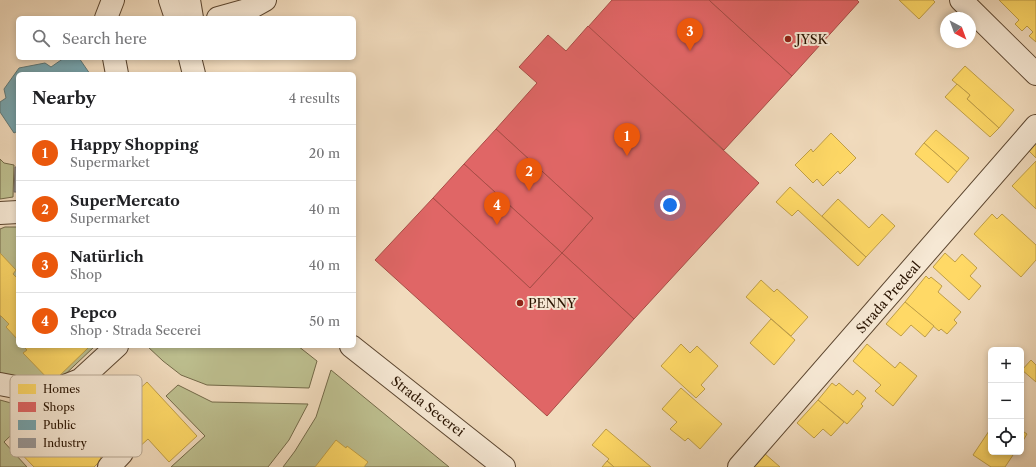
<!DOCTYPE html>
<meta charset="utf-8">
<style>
body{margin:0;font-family:"Libre Caslon Text",serif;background:#f6f6f6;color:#202124}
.controls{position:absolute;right:12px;bottom:12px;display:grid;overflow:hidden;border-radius:6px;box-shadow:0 2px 6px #0003}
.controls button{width:36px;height:36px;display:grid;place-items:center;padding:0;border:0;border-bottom:1px solid #e0e0e0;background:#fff;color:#202124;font:20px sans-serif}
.compass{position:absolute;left:940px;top:12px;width:36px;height:36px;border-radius:50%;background:#fff;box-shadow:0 2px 6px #0003;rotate:139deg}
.you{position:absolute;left:670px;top:205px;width:14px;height:14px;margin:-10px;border:3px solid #fff;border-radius:50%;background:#1a73e8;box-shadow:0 0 0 6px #1a73e833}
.badge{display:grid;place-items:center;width:26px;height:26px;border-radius:50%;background:#ea580c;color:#fff;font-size:13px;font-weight:700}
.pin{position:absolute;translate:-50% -33px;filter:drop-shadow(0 1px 2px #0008)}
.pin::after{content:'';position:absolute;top:21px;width:14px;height:12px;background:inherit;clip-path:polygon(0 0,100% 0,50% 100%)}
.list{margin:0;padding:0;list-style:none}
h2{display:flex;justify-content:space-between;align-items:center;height:52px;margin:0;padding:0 16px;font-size:17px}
h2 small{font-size:13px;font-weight:400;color:#757577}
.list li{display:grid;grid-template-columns:26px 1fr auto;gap:12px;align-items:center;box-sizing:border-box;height:56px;padding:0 16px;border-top:1px solid #e0e0e0}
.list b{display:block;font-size:15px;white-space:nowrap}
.list p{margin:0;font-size:13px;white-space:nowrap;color:#757577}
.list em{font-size:13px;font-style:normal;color:#757577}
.icon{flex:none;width:22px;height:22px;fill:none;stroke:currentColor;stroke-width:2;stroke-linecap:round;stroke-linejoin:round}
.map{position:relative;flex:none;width:1036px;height:467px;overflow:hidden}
.search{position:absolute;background:#fff;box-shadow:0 2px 6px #0003;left:16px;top:16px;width:340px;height:44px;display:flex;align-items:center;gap:10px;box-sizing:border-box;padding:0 14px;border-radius:6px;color:#757577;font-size:15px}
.panel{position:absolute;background:#fff;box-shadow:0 2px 6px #0003;left:16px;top:72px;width:340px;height:276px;border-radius:6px}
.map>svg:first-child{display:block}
.green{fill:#bdbf8f;stroke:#736948}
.homes{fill:#ffd966;stroke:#bf9e47}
.shops{fill:#e06666;stroke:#a94d47}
.public{fill:#76a5af;stroke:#5f797a}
.industry{fill:#999;stroke:#77716b}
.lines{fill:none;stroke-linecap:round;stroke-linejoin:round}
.minor-casing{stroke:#5b452f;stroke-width:24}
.minor{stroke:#f6e8d4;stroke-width:22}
.poi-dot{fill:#8f2418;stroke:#f6e8d4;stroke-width:1.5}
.labels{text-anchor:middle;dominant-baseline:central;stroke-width:4;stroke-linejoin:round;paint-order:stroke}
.poi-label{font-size:13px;fill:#291300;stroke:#f6e8d4;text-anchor:start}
.street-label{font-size:13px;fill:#291300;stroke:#f6e8d4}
.key{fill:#f6e8d4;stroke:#b8a894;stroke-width:1}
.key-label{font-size:11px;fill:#291300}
</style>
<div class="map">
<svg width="1036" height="467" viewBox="0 0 1036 467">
<rect width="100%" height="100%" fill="#f1dbbd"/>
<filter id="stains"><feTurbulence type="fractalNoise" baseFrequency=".005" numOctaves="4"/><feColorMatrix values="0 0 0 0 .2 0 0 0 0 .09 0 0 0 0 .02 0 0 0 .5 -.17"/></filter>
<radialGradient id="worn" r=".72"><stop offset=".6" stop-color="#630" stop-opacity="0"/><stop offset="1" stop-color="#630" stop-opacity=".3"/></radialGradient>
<g class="green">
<path d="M0,159L4,163L14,165L13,197L0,199Z"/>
<path d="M5,227H18V346H95L54,385L0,376V229Z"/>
<path d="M147,346H298L317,361L309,388L207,385L181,375L163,361Z"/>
<path d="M331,370L449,467H283L295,451L316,417Z"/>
<path d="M178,385L212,402L308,404L289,440L268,467H171L205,436L166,396Z"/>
<path d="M0,400L11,403L47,401L4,442L27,467H0Z"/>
</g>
<g class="homes">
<path d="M899,0H933L935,2L919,19Z"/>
<path d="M999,0H1036V42L1029,36L1033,32L1027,26L1022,31L1015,24L1019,20Z"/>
<path d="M965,66L1014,110L999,128L967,99L970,95L952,80Z"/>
<path d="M957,84L970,95L967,99L999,128L990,137L945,97Z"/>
<path d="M936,130L969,158L957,172L924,143Z"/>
<path d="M831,133L856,158L840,174L838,171L823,186L817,179L813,183L795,165L811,149L813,152Z"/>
<path d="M1036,142V158L1028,150Z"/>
<path d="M924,143L957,172L948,183L915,154Z"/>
<path d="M1036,161V209L1012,186Z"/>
<path d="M790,187L866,257L858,266L798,210L792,216L776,202Z"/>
<path d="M838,199L869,228L882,214L895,226L866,257L822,216Z"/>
<path d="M992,214L997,219L1002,214L1036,245V260L1021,277L974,234Z"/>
<path d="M0,253L16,270L13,274L18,279V340L6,327L9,324L0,315Z"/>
<path d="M945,253L955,262L962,254L977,268L970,276L981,286L969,300L933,267Z"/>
<path d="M926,276L929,279L931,277L942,286L938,292L961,312L954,320L957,323L947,334L941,329L939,331L905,302Z"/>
<path d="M761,280L774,292L777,289L808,317L791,336L746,297Z"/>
<path d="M905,302L934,326L925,337L911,325L901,336L886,324Z"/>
<path d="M771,319L795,340L774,365L750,343Z"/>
<path d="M681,344L690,353L697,346L718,366L701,385L705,389L696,398L661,366Z"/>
<path d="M867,344L895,368L900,362L917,376L893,406L875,391L881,385L853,361Z"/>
<path d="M23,346H90L52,383L23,353L27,350Z"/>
<path d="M1031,360L1036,365V382L1022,370Z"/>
<path d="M147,382L197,436L169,462L148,439L137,449L111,420L121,410L119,408Z"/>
<path d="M832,383L836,386L839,383L853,395L857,390L866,398L861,404L863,406L847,424L818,400Z"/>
<path d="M681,388L722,424L700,449L688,438L685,441L670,429L677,422L662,409Z"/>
<path d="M818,400L844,422L831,436L823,429L814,438L797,423Z"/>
<path d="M40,416L63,441L75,430L102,459L94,467H34L11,443Z"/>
<path d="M991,428V452H1015L1005,467H991L973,455Z"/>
<path d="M606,429L651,467H614L607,461L609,459L592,445Z"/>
<path d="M1021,430L1027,434L1021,444Z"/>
<path d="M336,440L346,448L347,446L368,462L364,467H315Z"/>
<path d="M764,453L780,467H751Z"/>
<path d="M607,461L614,467H602Z"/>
</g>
<g class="shops">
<path d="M612,0H709L792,76L724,150L588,27Z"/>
<path d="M709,0H857L859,2L792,76Z"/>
<path d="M588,26L759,183L634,319L562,253L593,218L496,129L537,83L519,67L548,35L566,51Z"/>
<path d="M496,129L593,218L562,253L464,164Z"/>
<path d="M464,164L562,253L530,288L433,198Z"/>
<path d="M433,198L530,288L562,253L634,319L547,416L375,260Z"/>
</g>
<path class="public" d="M64,58H79L90,74H18V131L14,133L0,112V102L6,98L4,89L19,68L45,63L51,67Z"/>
<path class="industry" d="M15,167H18V192H14Z"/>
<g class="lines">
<defs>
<g id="minor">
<path d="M170,0L176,18"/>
<path d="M189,0L192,18"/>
<path d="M961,0L1036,74"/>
<path d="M106,18L113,0"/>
<path d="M218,18L247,10L265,0"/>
<path d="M114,58L117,74"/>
<path d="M190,58L194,74"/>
<path d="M0,213L18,212"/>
<path d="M351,346L504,467"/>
<path d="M0,384L47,393L80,380L117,346"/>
<path d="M51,421L65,408L80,410L122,453L109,467"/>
<path d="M739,467L1036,126"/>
</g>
</defs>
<use href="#minor" class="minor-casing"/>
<use href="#minor" class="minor"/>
</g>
<g class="poi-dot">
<circle cx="788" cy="39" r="4"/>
<circle cx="520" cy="303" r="4"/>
</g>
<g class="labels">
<g class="poi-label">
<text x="796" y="39">JYSK</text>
<text x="528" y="303">PENNY</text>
</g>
<g class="street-label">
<text transform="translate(888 297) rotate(-49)">Strada Predeal</text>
<text transform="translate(428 406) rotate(38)">Strada Secerei</text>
</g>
</g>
<rect x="10" y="375" width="132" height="82" rx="6" class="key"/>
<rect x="18" y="384" width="18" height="10" fill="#ffd966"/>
<rect x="18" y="402" width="18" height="10" fill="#e06666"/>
<rect x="18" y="420" width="18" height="10" fill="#76a5af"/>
<rect x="18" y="438" width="18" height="10" fill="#999"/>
<g class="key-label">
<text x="43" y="393">Homes</text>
<text x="43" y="411">Shops</text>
<text x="43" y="429">Public</text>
<text x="43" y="447">Industry</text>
</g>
<rect width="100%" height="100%" filter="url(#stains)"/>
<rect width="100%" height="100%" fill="url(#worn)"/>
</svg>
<div class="controls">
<button>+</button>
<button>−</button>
<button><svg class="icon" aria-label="locate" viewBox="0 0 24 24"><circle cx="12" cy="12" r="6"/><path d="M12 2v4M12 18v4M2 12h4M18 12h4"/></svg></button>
</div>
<svg class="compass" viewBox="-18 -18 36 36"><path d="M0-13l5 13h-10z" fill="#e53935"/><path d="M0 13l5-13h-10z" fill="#757577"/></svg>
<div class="you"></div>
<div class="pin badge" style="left:627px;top:156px">1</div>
<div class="pin badge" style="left:529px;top:191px">2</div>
<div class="pin badge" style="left:690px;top:51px">3</div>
<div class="pin badge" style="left:497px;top:225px">4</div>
<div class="search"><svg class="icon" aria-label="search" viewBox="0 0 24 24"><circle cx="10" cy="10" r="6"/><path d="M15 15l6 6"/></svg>Search here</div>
<section class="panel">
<h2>Nearby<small>4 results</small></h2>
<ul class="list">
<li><span class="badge">1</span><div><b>Happy Shopping</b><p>Supermarket</p></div><em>20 m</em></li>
<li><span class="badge">2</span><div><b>SuperMercato</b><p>Supermarket</p></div><em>40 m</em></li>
<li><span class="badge">3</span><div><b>Natürlich</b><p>Shop</p></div><em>40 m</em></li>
<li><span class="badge">4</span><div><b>Pepco</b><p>Shop · Strada Secerei</p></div><em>50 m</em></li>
</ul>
</section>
</div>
